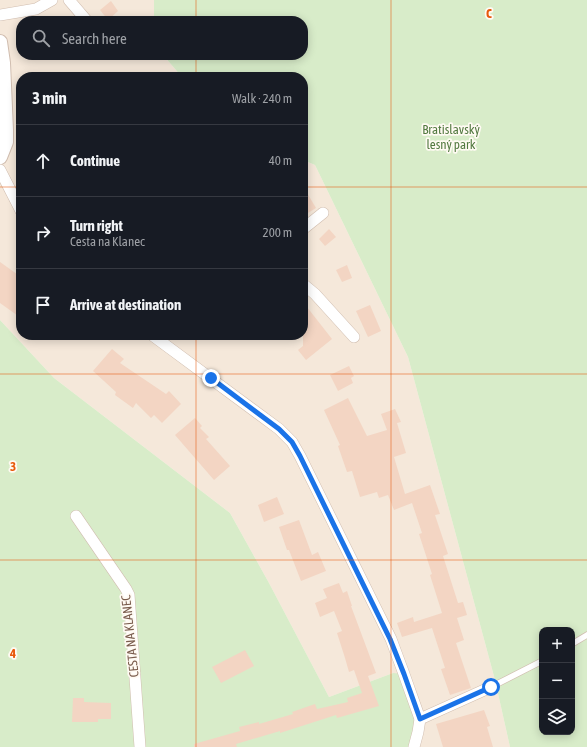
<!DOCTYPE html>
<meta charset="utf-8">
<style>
body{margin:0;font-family:"Asap Condensed",sans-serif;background:#20242c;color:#f1f3f6}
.controls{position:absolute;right:12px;bottom:12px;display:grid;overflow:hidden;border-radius:8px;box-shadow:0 2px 10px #0003}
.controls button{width:36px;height:36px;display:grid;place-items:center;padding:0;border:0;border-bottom:1px solid #363941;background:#171b24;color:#f1f3f6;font:20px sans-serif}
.stop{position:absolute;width:12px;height:12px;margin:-9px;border:3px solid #1a73e8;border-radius:50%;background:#fff}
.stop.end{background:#1a73e8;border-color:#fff;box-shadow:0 1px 4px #0008}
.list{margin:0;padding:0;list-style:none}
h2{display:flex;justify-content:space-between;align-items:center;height:52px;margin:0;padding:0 16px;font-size:17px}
h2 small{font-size:13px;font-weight:400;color:#9ea1a6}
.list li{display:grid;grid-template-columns:26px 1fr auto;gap:12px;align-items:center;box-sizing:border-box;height:72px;padding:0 16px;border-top:1px solid #363941}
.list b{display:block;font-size:15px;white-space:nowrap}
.list p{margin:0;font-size:13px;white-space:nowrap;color:#9ea1a6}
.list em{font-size:13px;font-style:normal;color:#9ea1a6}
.icon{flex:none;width:22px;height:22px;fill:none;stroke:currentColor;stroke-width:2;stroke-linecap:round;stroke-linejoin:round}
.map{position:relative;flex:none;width:587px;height:747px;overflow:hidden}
.search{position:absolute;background:#171b24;box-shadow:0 2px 10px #0003;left:16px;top:16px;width:292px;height:44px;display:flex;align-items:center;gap:10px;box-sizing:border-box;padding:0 14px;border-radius:16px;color:#9ea1a6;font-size:15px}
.panel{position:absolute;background:#171b24;box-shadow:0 2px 10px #0003;left:16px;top:72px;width:292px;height:268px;border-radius:16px}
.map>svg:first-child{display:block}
.residential{fill:#f5e8da}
.green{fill:#d8ecc9;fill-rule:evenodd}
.building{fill:#f3d5c3}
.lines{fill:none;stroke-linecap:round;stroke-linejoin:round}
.service-casing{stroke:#d1beb0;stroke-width:7}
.minor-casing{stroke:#d1beb0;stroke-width:12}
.tertiary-casing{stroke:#d1beb0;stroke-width:16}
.service{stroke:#fff;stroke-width:5.5}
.minor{stroke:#fff;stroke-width:11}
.tertiary{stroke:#fff;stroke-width:14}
.route{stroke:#1a73e8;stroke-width:5}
.grid{fill:none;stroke:#e8590c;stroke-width:1;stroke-opacity:0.55}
.labels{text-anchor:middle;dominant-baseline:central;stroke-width:3.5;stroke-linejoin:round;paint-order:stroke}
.park-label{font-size:13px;fill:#537a41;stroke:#fffaf3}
.street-label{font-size:13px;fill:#7a5c4d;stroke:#fffaf3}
.grid-label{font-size:13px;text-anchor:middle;font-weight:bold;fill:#e8590c;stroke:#fffaf3;stroke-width:3.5;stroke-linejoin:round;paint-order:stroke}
</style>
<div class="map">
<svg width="587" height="747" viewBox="0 0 587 747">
<rect width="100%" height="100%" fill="#fdf6ec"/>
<path class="residential" d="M0,0H154V21H21V55H163L182,77H21V335H303V160L315,165L408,357L495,680L510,747H414L393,673L329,697L269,583L230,513L54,378L0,320Z"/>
<g class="green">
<path d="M154,0H587V747H510L495,680L408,357L315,165L303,160V77H182L163,55H303V21H154ZM542,630H572V732H542Z"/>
<path d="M0,320L54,378L230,513L269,583L329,697L393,673L404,674L420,719L414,747H0Z"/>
</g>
<g class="building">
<path d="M111,1L118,11L108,20L100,10Z"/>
<path d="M303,186L316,208L303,216Z"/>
<path d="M329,229L336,237L325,246L319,239Z"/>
<path d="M0,262L21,277V318L0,303Z"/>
<path d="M347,265L352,278L342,282L336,270Z"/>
<path d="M303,302L332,339L306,360L298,350L303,346Z"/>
<path d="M370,305L381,331L368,337L356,311Z"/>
<path d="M112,349L124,359L120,363L166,394L169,391L181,404L162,423L154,415L151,418L136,403L133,408L115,395L116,392L93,371Z"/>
<path d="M349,366L354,376L351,378L353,383L338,391L330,375Z"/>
<path d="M348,398L367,436L387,430L381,414L395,409L401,422L397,423L406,453L394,457L405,494L430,485L440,514L435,515L448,554L443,556L458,603L463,602L467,615L457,618L464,640L456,643L471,688L450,695L441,669L445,668L432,628L402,637L397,623L413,617L414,622L442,613L430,575L432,574L419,534L422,533L412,503L394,510L388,495L379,498L377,492L360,497L352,471L347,472L338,446L340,445L324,410Z"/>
<path d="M195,418L202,426L200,428L209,437L206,439L230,466L214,480L175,435Z"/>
<path d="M277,497L284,514L264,522L258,505Z"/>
<path d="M299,520L312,555L318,552L326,571L301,581L289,550H287L279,527Z"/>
<path d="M339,583L343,593L347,591L352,606H351L376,673L368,676L379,706L337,718L336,715L280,733V731L236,744L237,747H194V744L240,731L239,727L259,722V724L293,714L292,712L315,704L317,709L348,702L347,698L362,693L354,670L349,672L345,658L337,633L342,631L334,611L320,617L315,603L327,598L323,589Z"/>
<path d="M245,650L254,666L221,683L212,667Z"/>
<path d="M73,698H84V702L111,703V719H98V722H72Z"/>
<path d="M484,710L490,726L487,727L493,747H443L436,724Z"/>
</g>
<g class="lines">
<defs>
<g id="service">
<path d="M572,644L587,635"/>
<path d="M491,687L542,661"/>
</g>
<g id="minor">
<path d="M69,0L87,21"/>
<path d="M0,15L36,9L52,0"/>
<path d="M0,170L21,211"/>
<path d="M303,229L323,213"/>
<path d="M303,284L315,294L354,337"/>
<path d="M152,335L279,429L292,442L300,456L391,639L404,674L420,719L418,732L414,747"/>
<path d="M76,516L126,589L129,595L140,747"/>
<path d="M420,719L491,687"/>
</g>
<path id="tertiary" d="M0,42L3,63L6,130V142L0,157"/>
</defs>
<use href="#service" class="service-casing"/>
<use href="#minor" class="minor-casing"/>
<use href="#tertiary" class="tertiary-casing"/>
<use href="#service" class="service"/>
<use href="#minor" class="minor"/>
<use href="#tertiary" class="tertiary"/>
</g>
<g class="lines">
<path class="route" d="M211,378L279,429L292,442L300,456L390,639L404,674L420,719L491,687"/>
</g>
<path class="grid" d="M196,0V21M391,0V747M196,55V77M0,187H21M303,187H587M196,335V747M0,374H587M0,560H587"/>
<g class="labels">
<g class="park-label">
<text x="451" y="129">Bratislavský<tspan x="451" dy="15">lesný park</tspan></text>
</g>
<g class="street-label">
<text transform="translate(130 636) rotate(-96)">CESTA NA KLANEC</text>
</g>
</g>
<g class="grid-label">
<text x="489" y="18">C</text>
<text x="13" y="471">3</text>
<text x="13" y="658">4</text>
</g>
</svg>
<div class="controls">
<button>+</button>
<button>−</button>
<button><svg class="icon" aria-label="layers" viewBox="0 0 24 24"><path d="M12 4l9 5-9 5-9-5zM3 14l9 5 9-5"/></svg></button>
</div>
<div class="stop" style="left:491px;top:687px"></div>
<div class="stop end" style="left:211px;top:378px"></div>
<div class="search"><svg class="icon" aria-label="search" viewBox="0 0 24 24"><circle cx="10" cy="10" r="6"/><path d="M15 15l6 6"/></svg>Search here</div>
<section class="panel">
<h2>3 min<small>Walk · 240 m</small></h2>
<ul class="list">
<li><svg class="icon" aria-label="ahead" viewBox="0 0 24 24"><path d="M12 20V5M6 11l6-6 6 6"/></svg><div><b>Continue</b></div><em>40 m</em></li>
<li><svg class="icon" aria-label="right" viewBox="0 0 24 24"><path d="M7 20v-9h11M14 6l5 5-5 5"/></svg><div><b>Turn right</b><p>Cesta na Klanec</p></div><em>200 m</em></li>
<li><svg class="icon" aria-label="arrive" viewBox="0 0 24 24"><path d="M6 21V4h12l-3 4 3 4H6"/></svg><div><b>Arrive at destination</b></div></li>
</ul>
</section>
</div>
